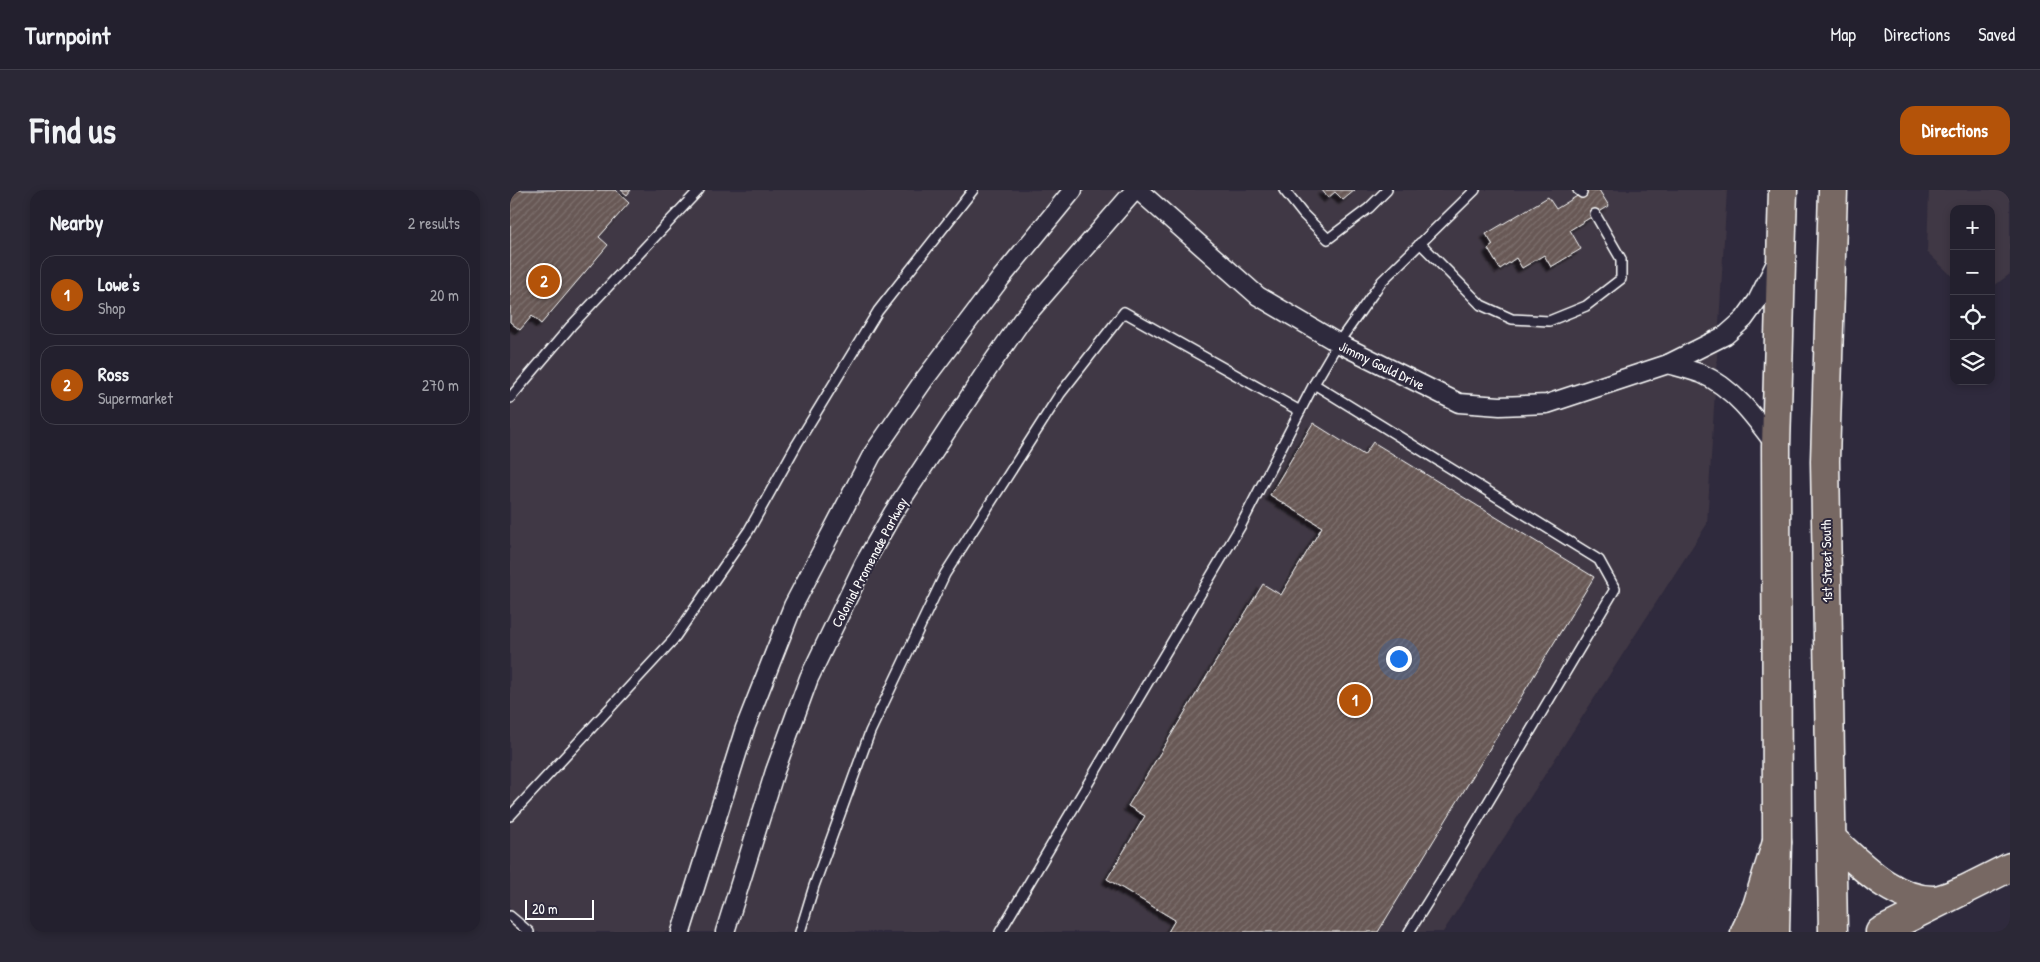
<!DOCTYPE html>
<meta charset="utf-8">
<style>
body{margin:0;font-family:"Patrick Hand",sans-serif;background:#2b2836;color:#f1f3f6}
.controls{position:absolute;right:15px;top:15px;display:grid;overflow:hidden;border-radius:10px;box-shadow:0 2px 8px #0003}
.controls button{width:45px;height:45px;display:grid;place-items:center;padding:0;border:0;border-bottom:1px solid #403e4a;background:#23202e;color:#f1f3f6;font:25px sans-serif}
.scale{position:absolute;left:15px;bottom:12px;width:69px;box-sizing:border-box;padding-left:5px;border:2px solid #fff;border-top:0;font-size:14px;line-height:18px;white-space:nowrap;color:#fff;-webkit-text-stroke:4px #2f2a3d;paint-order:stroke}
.you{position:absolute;left:888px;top:468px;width:18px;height:18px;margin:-12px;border:4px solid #fff;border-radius:50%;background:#1a73e8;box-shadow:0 0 0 8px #1a73e833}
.badge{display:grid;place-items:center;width:32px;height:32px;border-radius:50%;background:#b45309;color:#fff;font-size:16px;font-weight:700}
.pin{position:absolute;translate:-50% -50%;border:2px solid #fff;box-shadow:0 1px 5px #0006}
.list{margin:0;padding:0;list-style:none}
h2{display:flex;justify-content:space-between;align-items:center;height:65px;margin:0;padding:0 20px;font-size:21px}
h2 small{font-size:16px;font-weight:400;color:#a3a3aa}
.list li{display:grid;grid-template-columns:32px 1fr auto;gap:15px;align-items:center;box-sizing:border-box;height:80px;margin:0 10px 10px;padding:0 10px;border:1px solid #403e4a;border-radius:15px}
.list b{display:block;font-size:19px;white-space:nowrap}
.list p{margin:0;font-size:16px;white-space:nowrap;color:#a3a3aa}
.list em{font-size:16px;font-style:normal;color:#a3a3aa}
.icon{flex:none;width:28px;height:28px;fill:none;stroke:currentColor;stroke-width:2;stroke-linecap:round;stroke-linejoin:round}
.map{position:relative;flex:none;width:1500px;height:742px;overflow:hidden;border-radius:15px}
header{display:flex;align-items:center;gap:30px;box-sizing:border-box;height:70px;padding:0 25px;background:#23202e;border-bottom:1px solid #403e4a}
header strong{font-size:24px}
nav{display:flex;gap:28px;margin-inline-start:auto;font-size:18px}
.intro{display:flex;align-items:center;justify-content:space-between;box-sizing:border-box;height:120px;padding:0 30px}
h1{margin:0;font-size:35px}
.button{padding:12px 22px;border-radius:15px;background:#b45309;color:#fff;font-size:18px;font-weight:700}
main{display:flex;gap:30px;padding:0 30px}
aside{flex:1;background:#23202e;border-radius:15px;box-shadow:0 2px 8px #0003}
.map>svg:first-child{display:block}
.built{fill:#403844}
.building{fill:url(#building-hatch);stroke:#fff;filter:url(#shadow)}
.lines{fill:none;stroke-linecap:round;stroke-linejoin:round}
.service-casing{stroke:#fff;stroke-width:12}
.minor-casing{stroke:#fff;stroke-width:21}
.primary-casing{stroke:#fff;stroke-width:31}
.motorway-casing{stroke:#fff;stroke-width:31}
.service{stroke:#2f2a3d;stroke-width:9}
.minor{stroke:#2f2a3d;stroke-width:18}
.primary{stroke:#776864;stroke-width:28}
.motorway{stroke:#776864;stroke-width:28}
.labels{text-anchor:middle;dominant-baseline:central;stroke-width:4;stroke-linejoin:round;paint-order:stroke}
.street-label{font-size:14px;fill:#fff;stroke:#2f2a3d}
</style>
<header>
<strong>Turnpoint</strong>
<nav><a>Map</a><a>Directions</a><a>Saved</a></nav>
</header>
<div class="intro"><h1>Find us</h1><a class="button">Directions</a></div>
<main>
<aside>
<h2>Nearby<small>2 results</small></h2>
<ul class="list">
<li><span class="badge">1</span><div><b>Lowe's</b><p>Shop</p></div><em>20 m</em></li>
<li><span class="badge">2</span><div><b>Ross</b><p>Supermarket</p></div><em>270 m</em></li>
</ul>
</aside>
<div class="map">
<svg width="1500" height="742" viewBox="0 0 1500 742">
<defs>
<pattern id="building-hatch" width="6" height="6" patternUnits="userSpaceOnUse" patternTransform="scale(1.25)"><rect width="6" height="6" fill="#675855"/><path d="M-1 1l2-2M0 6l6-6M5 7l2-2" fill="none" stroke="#7e716e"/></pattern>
<filter id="shadow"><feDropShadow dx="-4.5" dy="4.5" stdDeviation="1" flood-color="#0009"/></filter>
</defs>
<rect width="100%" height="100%" fill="#2f2a3d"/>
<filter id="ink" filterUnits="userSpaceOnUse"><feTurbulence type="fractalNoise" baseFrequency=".02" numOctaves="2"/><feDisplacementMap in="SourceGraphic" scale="10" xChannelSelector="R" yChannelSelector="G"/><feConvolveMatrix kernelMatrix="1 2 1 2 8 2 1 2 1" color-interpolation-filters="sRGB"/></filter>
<g filter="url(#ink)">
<g class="built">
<path d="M0,0H1217L1197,334L933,742H0Z"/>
<path d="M1419,0H1500V84L1481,98V19H1444V88L1417,62Z"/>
</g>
<g class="building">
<path d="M0,0H105L119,13L89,47L98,55L31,134L22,126L10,140L0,132Z"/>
<path d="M111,0H121L117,5Z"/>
<path d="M812,0H845L833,10L825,2L818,8Z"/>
<path d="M1077,0H1089L1099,16L1060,40L1071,59L1041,77L1034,65L1012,78L1006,68L990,79L978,59L983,55L976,44L1038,7L1046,19Z"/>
<path d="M803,233L854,265L863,252L1084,387L868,742H658L665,730L597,689L635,626L618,616L753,394L771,405L812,337L760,305Z"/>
</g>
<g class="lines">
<defs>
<g id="service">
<path d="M774,0L793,24L818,49L859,18L877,0"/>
<path d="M1068,0L1072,3"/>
<path d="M910,53L971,115L1002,129L1039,131L1076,116L1111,89V69L1085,24"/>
<path d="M804,194L1089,370L1105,399L939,678L899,742"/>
<path d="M0,208L61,136L189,0"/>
<path d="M0,626L163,450L239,340L287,254L368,121L463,0"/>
<path d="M0,726L19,742"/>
<path d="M290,742L304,696L360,542L435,384L550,204L614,122L790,221"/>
<path d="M490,742L730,337L804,194L828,153L872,91L965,0"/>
</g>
<g id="minor">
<path d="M628,0L748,106L828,153L949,213L990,216L1037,214L1158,174L1216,145L1234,129L1247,111L1267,71"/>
<path d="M1158,174C1169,177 1181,180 1192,184C1224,198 1246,229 1266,256"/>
<path d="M171,742L235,538L283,416L306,372L362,265L414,190L491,88L563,0"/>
<path d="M215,742L265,581L299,488L354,374L383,323L473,186L512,130L625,0"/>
</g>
<g id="primary">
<path d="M1323,0L1315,271L1323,742"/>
<path d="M1265,742L1267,652L1266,257L1273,0"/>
</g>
<g id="motorway">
<path d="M1322,649C1350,674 1383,711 1425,710C1434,709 1446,703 1454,700"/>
<path d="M1235,742L1247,716L1267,652"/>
<path d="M1370,742L1500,677"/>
</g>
</defs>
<use href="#service" class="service-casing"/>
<use href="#minor" class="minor-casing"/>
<use href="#primary" class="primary-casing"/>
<use href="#motorway" class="motorway-casing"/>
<use href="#service" class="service"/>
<use href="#minor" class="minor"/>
<use href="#primary" class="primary"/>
<use href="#motorway" class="motorway"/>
</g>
</g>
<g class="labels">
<g class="street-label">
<text transform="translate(872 175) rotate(26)">Jimmy Gould Drive</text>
<text transform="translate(1316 371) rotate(-91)">1st Street South</text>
<text transform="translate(359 372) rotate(-62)">Colonial Promenade Parkway</text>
</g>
</g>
</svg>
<div class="controls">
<button>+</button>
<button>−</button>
<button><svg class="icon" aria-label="locate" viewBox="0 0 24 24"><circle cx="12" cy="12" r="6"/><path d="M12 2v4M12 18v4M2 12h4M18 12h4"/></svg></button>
<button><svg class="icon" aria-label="layers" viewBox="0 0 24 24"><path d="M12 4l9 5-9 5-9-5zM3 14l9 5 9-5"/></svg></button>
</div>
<div class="scale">20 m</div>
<div class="you"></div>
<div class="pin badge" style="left:845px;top:510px">1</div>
<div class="pin badge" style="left:34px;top:91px">2</div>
</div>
</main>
